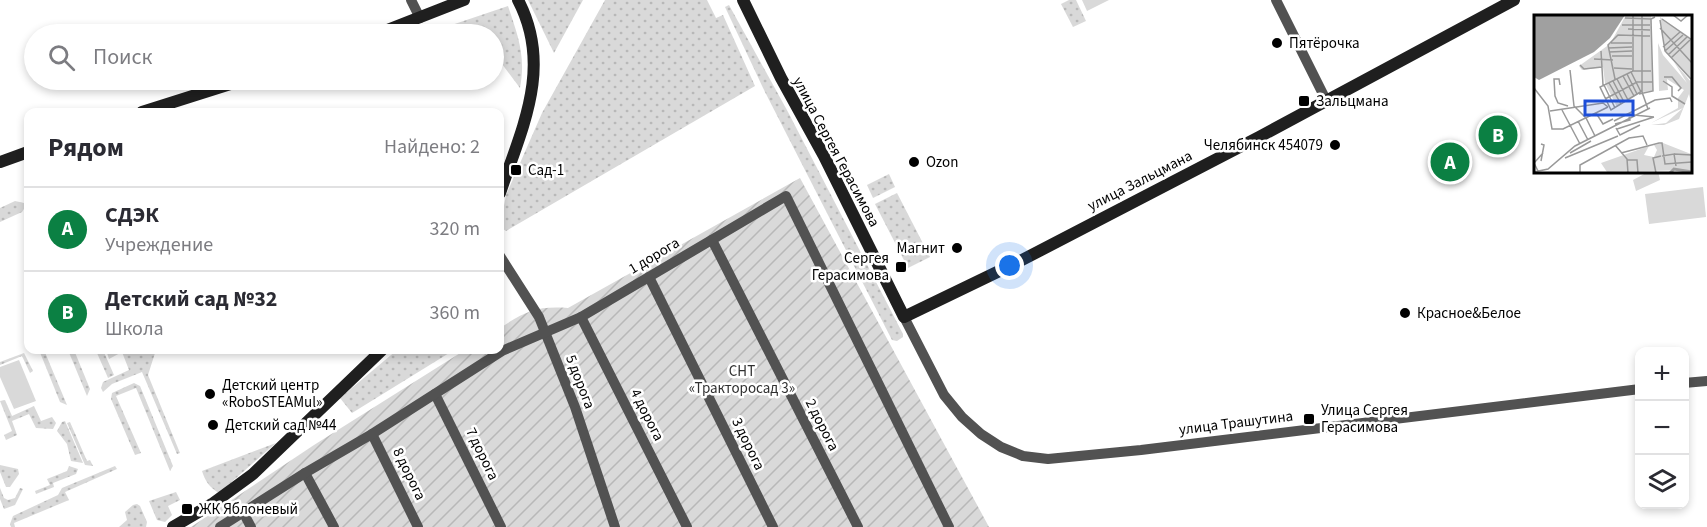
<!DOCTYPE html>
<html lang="ru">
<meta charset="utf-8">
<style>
body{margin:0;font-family:"Source Sans 3",sans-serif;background:#f2f2f3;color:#2b2b33}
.controls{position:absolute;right:18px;bottom:18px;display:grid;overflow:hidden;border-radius:12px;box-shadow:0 3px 9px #0003}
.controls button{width:54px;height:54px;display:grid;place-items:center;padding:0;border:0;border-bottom:2px solid #e1e1e2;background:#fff;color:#2b2b33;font:30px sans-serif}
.you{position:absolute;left:1010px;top:266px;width:21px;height:21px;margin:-15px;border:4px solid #fff;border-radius:50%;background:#1a73e8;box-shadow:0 0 0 9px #1a73e833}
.badge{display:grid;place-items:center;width:39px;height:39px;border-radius:50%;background:#0b8043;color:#fff;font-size:20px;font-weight:700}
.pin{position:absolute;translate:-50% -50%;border:3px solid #fff;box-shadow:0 2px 6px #0006}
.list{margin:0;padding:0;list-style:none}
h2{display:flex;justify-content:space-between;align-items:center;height:78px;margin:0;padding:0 24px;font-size:26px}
h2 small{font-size:20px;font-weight:400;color:#7c7c81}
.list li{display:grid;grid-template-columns:39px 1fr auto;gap:18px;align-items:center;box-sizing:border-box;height:84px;padding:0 24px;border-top:2px solid #e1e1e2}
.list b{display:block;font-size:22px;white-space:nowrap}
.list p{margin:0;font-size:20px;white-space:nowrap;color:#7c7c81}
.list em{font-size:20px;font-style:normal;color:#7c7c81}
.icon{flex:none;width:33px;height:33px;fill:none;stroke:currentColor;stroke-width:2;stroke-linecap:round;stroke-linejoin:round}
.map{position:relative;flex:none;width:1707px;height:527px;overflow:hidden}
.search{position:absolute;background:#fff;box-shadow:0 3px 9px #0003;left:24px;top:24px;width:480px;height:66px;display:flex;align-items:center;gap:15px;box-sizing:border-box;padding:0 21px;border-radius:33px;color:#7c7c81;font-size:22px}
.panel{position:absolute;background:#fff;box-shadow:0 3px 9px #0003;left:24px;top:108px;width:480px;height:246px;border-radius:12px}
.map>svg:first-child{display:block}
.grass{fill:url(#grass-dots)}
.garden{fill:url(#garden-furrows)}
.pitch{fill:#d9d9d9}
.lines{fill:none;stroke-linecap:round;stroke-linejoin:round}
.street{stroke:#525252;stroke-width:10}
.secondary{stroke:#1f1f1f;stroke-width:12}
.poi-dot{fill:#000;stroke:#fff;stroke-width:2}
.labels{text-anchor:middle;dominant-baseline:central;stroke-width:5;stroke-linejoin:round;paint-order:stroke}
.poi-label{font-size:15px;fill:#000;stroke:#fff;text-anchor:start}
.street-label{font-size:15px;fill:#000;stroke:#fff}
.park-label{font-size:15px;fill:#303030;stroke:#fff}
.inset-river{fill:none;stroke:#a0a0a0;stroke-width:3}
.inset-road{fill:none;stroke:#999;stroke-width:1.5}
.view{fill:#1d4ed8;fill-opacity:0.15;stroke:#1d4ed8;stroke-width:3}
.inset-edge{fill:none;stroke:#000;stroke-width:3}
</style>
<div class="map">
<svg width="1707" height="527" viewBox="0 0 1707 527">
<defs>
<pattern id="grass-dots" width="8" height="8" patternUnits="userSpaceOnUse" patternTransform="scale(1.5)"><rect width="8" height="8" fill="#d9d9d9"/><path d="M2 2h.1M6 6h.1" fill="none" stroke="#b8b8b8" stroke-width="1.8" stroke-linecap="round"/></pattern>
<pattern id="garden-furrows" width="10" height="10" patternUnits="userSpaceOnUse" patternTransform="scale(1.5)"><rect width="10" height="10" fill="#d9d9d9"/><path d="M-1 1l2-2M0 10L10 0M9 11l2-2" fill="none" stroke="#b8b8b8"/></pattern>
</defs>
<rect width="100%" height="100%" fill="#fff"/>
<g class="grass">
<path d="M528,0H583L554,53Z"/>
<path d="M605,0H707L716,18L723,15L755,86L506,231L500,227L506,195L542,113Z"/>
<path d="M1069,0H1076L1086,21L1073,27L1061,4Z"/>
<path d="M729,5L788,112L903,334V337L897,341L892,340L765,92L725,7Z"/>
<path d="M508,6C518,36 526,56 520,88L499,60L494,58V34H425Z"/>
<path d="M889,174L895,187L873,198L867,185Z"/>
<path d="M897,193L930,257L908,268L875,204Z"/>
<path d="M15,201L24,203L26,206L22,212L0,222V208Z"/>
<path d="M39,350H44L67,405L60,402Z"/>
<path d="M68,350H74L90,389L87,396Z"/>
<path d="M103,350L114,375L108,378L97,353Z"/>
<path d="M106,350H161L155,353L148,375L180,453L177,454L142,372L112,384L103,392L101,388L103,382L129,370L122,352L109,359Z"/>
<path d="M397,350H454L352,413L340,398Z"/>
<path d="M24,353L33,371L30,373L22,356L0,365V362Z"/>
<path d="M134,383L140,386L173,466L170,471L136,388L116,396L141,453L135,455L111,399L112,393Z"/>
<path d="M5,400L12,416L34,406L41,421L52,417L56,423L53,429L36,428L29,414L12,421L17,435L6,440L4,435L12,431L0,401Z"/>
<path d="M65,421L83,463L71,461L67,444L57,431L62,422Z"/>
<path d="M70,422L87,461L90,460L93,466L85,465L67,423Z"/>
<path d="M276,443L219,493C210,488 205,481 202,471Z"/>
<path d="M0,465L18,469L19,474L10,487H6L0,472Z"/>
<path d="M69,466L78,469L76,474L53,483L54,487L36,494L35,491L50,485L47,479L67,471Z"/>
<path d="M115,466L117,469L65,492L69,500L14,523L15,527H11L10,524L13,516L58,495L62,488Z"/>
<path d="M0,488L4,498L8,500L15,498L20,488L23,489L15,505L4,509L0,499Z"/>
<path d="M176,492L180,500L168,506L172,515L165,522L157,520L149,501Z"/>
<path d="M137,504L140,506L147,522L146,527H119L127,520L125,512L133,505Z"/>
</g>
<path class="garden" d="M800,178L989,527H191L314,445L465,350H500V328C526,311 537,306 568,308Z"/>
<g class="pitch">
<path d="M1082,0H1109L1087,11Z"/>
<path d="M1650,171H1658L1660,180L1636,191L1633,180Z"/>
<path d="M1703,187L1706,217L1649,224L1645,194Z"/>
<path d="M19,360L36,401L14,409L0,377V367Z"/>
</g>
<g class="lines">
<g class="street">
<path d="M411,0L420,18"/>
<path d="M1276,0L1326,100"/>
<path d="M712,240L858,527"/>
<path d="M500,256L539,317L575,407L615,527"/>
<path d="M649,277L773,527"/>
<path d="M581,317L687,527"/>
<path d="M904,317L944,395L962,417L981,434L1001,447L1023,456L1048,459L1141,450L1640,389"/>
<path d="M1684,383L1707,381"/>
<path d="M435,394L501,527"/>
<path d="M372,434L418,527"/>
<path d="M305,473L334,527"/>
<path d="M243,512L251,527"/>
<path d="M220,527L305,473L372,434L502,351L581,317L786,196L949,527"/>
</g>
<g class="secondary">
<path d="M743,0L781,78L824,156L904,317L1020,261L1259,137L1514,0"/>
<path d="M377,34L464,0"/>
<path d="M142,112L243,80"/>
<path d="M0,162L28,152"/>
<path d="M500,193C522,128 553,67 518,0"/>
<path d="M173,527L212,504L253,474L382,350"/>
</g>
</g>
<g class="poi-dot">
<circle cx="1277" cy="43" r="6"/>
<rect x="1298" y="95" width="12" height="12" rx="3"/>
<circle cx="1335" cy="145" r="6"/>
<circle cx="914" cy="162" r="6"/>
<rect x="510" y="164" width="12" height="12" rx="3"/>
<circle cx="957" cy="248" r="6"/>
<rect x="895" y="261" width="12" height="12" rx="3"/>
<circle cx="1405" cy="313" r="6"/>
<circle cx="210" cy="394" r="6"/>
<rect x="1303" y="413" width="12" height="12" rx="3"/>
<circle cx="213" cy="425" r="6"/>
<rect x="181" y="503" width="12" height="12" rx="3"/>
</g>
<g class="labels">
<g class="poi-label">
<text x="1289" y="43">Пятёрочка</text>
<text x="1316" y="101">Зальцмана</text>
<text x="1323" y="145" text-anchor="end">Челябинск 454079</text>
<text x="926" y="162">Ozon</text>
<text x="528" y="170">Сад-1</text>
<text x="945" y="248" text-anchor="end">Магнит</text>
<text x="889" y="258" text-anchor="end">Сергея<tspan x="889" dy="17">Герасимова</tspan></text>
<text x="1417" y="313">Красное&amp;Белое</text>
<text x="222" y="385">Детский центр<tspan x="222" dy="17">«RoboSTEAMul»</tspan></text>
<text x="1321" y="410">Улица Сергея<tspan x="1321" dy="17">Герасимова</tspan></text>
<text x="225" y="425">Детский сад №44</text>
<text x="199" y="509">ЖК Яблоневый</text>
</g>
<g class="street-label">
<text transform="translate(836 152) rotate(62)">улица Сергея Герасимова</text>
<text transform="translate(1140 181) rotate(-27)">улица Зальцмана</text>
<text transform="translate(654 256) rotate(-31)">1 дорога</text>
<text transform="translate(580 382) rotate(69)">5 дорога</text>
<text transform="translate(647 415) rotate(63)">4 дорога</text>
<text transform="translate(1236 423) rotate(-7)">улица Трашутина</text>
<text transform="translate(822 425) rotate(63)">2 дорога</text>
<text transform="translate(748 444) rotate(64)">3 дорога</text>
<text transform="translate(482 454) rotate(64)">7 дорога</text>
<text transform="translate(409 474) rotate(64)">8 дорога</text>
</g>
<g class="park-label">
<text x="742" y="371">СНТ<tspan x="742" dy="17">«Тракторосад 3»</tspan></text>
</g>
</g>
<g transform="translate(1534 15)">
<rect width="158" height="158" fill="#fff"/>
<path d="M124,28L129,40L153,68L140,47L158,68L157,88L155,79L145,104L130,110H117L132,108L149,93L117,108L144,93V83L150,75L133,64L134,75L125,76Z" fill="#d9d9d9"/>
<path d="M92,0H117L119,76L108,77L83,92L71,68L69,52L48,55L45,51L76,29ZM126,2L157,23V72L156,64L131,36ZM129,128L157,139V155L73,157L67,148L115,131L110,140L120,142L123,135L120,130Z" fill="#d9d9d9"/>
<path d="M0,0H91L76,23L60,37L5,65L0,62Z" fill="#a0a0a0"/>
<path class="inset-river" d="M136,158L140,154L158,157"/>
<path class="inset-road" d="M99,0V56L66,72L77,95L108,76M108,0V77L114,94M139,0L147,6L154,0M91,3L117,4M128,4L158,25M126,5L131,36L157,64M88,10H116M126,13L158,48M94,14L116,15M77,28H98M129,32L146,17M74,33L98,32M67,36L69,70M131,36L149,20M75,37L98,36M134,40L153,22M78,41H98M137,43L156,25M60,44L79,45M46,50L50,54L68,52M80,53L98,54M36,55L40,91L52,103L61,121M98,56H117M97,57L107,77M93,59L103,79M89,61L100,81M130,62H138L147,73L144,76M81,64L74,30L84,20L116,21M83,64L94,85M79,66L90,87M129,66L138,72V81L151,89M75,68L87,89M26,70L25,64H20L21,81L24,88L34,91M70,70L81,93M0,73L14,91L18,114H29L74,92M105,79L119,76L117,4L121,2M71,84L103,67H118M28,95L46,129M16,96L69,88L74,92M62,98L69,109L79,104M100,100L120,102M44,106L54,125M80,106L121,85L136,83L138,87M81,109L96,105L95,102M82,113L86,120L106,110M83,114L120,102M7,129L10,130L7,146M81,130L93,144L94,158M36,138L57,126M87,138L125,128H128L131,149L158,147M140,139L158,140M128,141L140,139L142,151M31,143L84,121M93,145H103L104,158M4,156L0,148L9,138M0,157L14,154L41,131L116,93M46,158V150L95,123L109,121L113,130M122,158L119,143L127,141"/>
<path class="view" d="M51,86H99V100H51Z"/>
<rect width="158" height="158" class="inset-edge"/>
</g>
</svg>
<div class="controls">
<button>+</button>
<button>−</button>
<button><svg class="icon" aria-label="layers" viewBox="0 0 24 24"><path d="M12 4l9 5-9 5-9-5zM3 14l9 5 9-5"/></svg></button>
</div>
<div class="you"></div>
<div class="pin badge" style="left:1450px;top:162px">A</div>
<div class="pin badge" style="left:1498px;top:135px">B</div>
<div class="search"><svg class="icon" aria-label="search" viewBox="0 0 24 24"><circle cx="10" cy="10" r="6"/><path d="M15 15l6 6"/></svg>Поиск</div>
<section class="panel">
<h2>Рядом<small>Найдено: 2</small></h2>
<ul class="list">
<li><span class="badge">A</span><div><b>СДЭК</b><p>Учреждение</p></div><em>320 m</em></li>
<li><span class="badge">B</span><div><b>Детский сад №32</b><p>Школа</p></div><em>360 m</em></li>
</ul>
</section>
</div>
